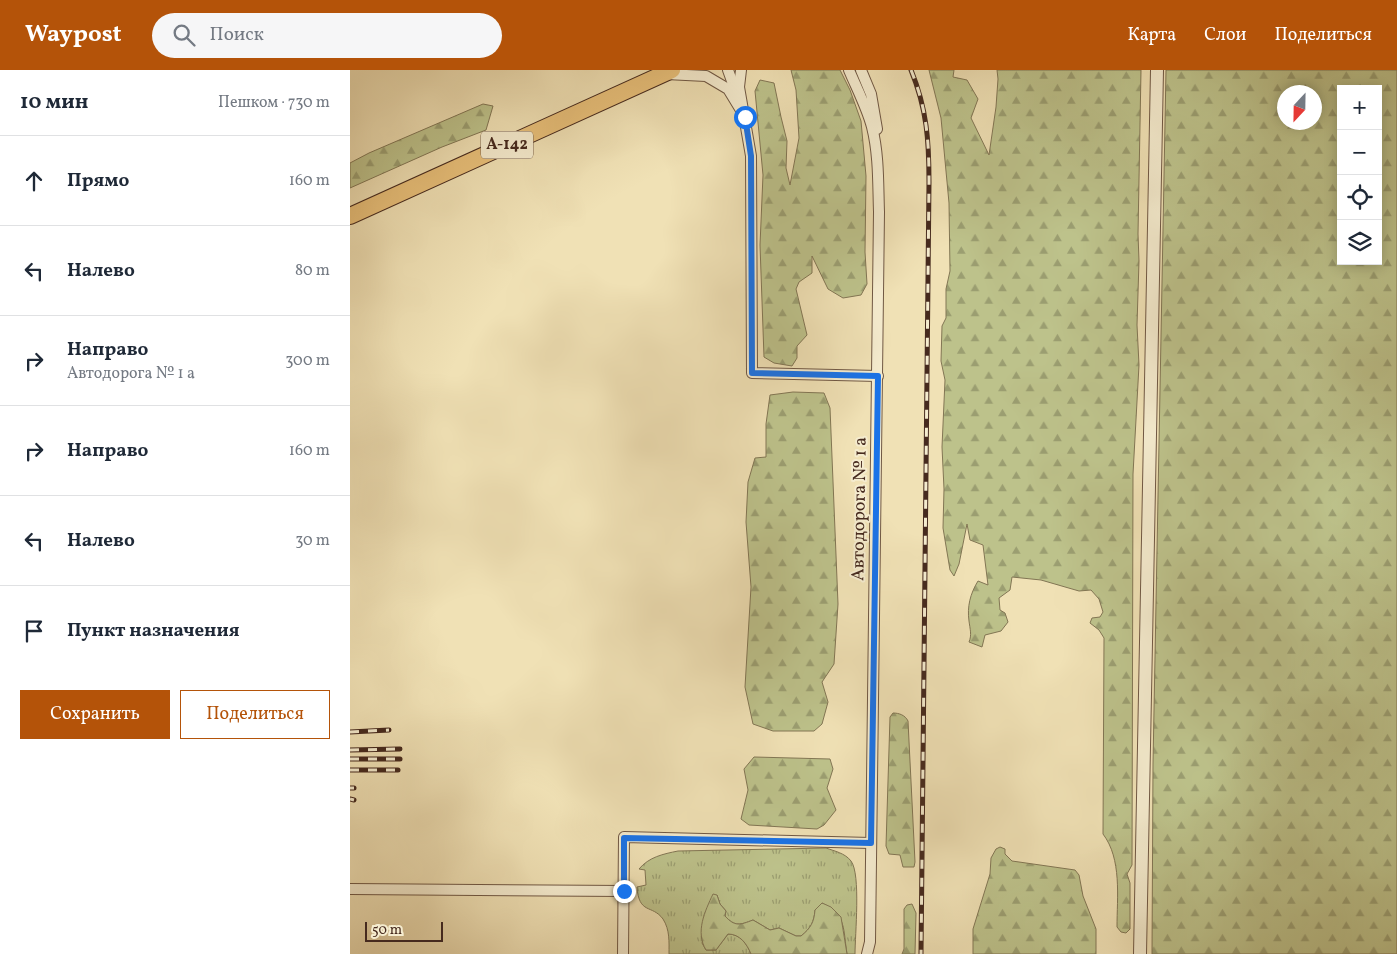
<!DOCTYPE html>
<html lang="ru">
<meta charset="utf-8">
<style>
body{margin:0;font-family:Vollkorn,serif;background:#f6f6f7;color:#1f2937}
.controls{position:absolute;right:15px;top:15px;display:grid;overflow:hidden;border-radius:0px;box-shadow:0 2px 12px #0003}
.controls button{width:45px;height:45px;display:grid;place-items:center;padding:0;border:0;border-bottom:1px solid #e0e1e3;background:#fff;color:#1f2937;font:25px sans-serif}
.compass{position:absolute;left:927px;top:15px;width:45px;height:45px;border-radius:50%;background:#fff;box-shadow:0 2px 12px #0003;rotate:202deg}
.scale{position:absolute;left:15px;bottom:12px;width:78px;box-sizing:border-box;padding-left:5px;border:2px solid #462a1e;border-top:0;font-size:14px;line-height:18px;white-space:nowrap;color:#462a1e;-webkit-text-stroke:4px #f5eccf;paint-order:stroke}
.stop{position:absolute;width:15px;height:15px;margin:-11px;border:4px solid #1a73e8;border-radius:50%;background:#fff}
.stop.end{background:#1a73e8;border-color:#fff;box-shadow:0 1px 5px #0008}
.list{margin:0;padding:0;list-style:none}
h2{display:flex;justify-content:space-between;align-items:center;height:65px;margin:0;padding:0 20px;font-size:21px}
h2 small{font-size:16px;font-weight:400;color:#747a83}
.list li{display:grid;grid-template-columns:32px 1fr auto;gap:15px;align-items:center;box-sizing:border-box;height:90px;padding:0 20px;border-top:1px solid #e0e1e3}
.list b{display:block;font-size:19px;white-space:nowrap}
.list p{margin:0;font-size:16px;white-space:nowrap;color:#747a83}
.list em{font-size:16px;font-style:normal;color:#747a83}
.actions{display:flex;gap:10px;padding:15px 20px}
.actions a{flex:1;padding:11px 0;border:1px solid #b45309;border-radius:0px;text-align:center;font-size:18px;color:#b45309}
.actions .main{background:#b45309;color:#fff}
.icon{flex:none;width:28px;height:28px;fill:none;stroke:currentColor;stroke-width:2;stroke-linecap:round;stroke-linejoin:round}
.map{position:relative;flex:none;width:1047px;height:884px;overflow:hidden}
header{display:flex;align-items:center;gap:30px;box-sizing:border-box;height:70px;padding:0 25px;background:#b45309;color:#fff}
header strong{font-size:24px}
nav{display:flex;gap:28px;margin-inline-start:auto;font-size:18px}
.search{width:350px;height:45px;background:#f6f6f7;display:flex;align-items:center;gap:12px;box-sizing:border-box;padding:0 18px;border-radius:28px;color:#747a83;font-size:19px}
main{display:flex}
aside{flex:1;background:#fff}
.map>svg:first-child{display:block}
.grass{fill:url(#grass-tufts);stroke:#827654}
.forest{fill:url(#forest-firs);stroke:#827654;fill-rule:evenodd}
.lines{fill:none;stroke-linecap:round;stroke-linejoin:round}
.minor-casing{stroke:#705844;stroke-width:12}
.tertiary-casing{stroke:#705844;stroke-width:14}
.trunk-casing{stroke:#462a1e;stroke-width:18}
.minor{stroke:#f5eccf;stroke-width:10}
.tertiary{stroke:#f5eccf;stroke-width:12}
.trunk{stroke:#e8c07a;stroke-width:16}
.rail-casing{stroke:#462a1e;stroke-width:5}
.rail{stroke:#f5eccf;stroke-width:3;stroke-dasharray:9;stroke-linecap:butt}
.route{stroke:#1a73e8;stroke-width:6}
.labels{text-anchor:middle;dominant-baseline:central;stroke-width:4;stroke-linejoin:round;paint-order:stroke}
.shield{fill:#f5eccf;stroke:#7a6453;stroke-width:1}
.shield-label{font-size:16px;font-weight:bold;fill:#462a1e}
.street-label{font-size:18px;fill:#462a1e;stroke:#f5eccf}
</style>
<header>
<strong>Waypost</strong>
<div class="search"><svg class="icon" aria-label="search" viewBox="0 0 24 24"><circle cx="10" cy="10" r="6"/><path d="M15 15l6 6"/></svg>Поиск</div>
<nav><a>Карта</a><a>Слои</a><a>Поделиться</a></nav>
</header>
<main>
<aside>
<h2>10 мин<small>Пешком · 730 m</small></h2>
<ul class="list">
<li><svg class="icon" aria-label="ahead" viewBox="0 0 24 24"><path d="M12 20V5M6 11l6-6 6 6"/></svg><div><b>Прямо</b></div><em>160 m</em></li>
<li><svg class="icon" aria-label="left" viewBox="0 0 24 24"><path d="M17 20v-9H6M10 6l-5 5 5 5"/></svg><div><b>Налево</b></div><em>80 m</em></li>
<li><svg class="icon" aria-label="right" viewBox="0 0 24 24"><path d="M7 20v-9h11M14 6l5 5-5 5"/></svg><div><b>Направо</b><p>Автодорога № 1 а</p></div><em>300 m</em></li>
<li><svg class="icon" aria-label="right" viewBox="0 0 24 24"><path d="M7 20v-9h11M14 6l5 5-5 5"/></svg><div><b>Направо</b></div><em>160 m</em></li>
<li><svg class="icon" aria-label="left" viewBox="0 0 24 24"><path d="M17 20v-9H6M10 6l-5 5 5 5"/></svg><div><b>Налево</b></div><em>30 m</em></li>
<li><svg class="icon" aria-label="arrive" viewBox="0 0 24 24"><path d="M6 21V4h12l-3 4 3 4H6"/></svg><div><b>Пункт назначения</b></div></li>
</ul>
<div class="actions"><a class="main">Сохранить</a><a>Поделиться</a></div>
</aside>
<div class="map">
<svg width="1047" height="884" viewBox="0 0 1047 884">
<defs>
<pattern id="grass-tufts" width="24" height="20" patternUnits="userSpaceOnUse" patternTransform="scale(1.25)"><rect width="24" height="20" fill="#bdc28b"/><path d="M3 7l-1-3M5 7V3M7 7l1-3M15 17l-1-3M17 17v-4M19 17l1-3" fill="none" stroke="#9b9e71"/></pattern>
<pattern id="forest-firs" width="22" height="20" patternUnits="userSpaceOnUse" patternTransform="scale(1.25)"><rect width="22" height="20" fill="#bdc28b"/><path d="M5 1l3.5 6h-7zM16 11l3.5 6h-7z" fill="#9b9e71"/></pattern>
</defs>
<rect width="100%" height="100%" fill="#f0e1b5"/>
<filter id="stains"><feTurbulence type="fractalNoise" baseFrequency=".004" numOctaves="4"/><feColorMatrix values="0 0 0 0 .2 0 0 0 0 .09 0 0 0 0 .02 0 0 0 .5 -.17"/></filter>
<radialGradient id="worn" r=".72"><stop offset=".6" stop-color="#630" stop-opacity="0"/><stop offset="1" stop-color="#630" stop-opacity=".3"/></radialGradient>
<path class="grass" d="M476,778C484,781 495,783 501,791C511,804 505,865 505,884H497C493,860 497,845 472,833L465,840C464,852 461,858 451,866H446L429,858L420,860L403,850C390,855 385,857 375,846L376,841L370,834L367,825L352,873L356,880H366L378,864C390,864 397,874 401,884H319C319,872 320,860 313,849C302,834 289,845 287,817L296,815L295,800L289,799C299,787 313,784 328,781Z"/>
<g class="forest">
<path d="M441,0H490L500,20L511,51L516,106L515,182L517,214L511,225L493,228L478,219L462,186V203L449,212L446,219L457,265L447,276V288L442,296L424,293L414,287L410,175L413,105L405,21L410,10L424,13L431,47L437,71L436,98L440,115L449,68L446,20Z"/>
<path d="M579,0H604L603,7L617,10L628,29L621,48L639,85L646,37L648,9L647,0H791L788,164L789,191L787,255L789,295L783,404L782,795L777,804L780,813V859L776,863L771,862L767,857C767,827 772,789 753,764L754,568L749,560L740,553L742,548L750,547L753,542L749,529L741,520L729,521L691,510L662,507L660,520L649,528L650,540L655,543L658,552L651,561L635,565L632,577L619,572C622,565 620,559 619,551C617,537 620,524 628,511L638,515L633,475L620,470L617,454L609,494L604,506L600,500L593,458L594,419L592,377L595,310L591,291L592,256L596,248V219L600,201L599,133L591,48Z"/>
<path d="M816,0H1047V884H802L803,694ZM991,19H1028V191H991ZM934,22H964V52H934Z"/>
<path d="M133,34L143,36L136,60L92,77L0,118V93L19,83Z"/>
<path d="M443,322L474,323L480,338L488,534L484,594L472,612L478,632L472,654L464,661H423L403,654L395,617L401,517L396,452L398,412L405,388L416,387V354L420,325Z"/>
<path d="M543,643C549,643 555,645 558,651L565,792L564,797H553L550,785L539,784L536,776L540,647Z"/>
<path d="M404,687L480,689L483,699L477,718L486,740L474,755L467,759L399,755L391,749L398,720L394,699Z"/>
<path d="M650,777L655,779V784L662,791L725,800L729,805L733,826L746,859V884H623V859L640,804L641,788L646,779Z"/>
<path d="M363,824L367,825L370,834L376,841L375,846C385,857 390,855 403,850L420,860L429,858L446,866H451C461,858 464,852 465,840L472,833L481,837L491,847L497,884H401C397,874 390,864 378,864L366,880H356C345,862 355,841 363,824Z"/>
<path d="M562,834L566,843L565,884H552L554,879V839L557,835Z"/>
</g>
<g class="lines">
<defs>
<g id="minor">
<path d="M378,0L387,25"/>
<path d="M391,0L389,17L401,86L402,303L528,306"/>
<path d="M499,0C507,19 517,38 522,57C529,85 528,114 529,142L520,872L517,884"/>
<path d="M511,0L521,24L527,59"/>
<path d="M316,4L356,6L378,19L392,42"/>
<path d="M0,819L274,821"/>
<path d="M273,884L274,767L521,773"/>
</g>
<path id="tertiary" d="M790,884L807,0"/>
<path id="trunk" d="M0,146L322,0"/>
</defs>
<use href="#minor" class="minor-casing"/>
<use href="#tertiary" class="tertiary-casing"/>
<use href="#trunk" class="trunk-casing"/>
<use href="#minor" class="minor"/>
<use href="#tertiary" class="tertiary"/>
<use href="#trunk" class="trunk"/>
<defs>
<g id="rail">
<path d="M561,0C577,39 579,71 579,112L571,884"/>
<path d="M0,662L39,660"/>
<path d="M0,680L50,679"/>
<path d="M0,689H50"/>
<path d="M0,700H48"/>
<path d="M0,718H4"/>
<path d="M0,729L4,730"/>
</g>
</defs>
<use href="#rail" class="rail-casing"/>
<use href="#rail" class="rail"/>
</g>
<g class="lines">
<path class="route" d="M274,821V768L521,773L528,306L402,303L401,86L395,47"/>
</g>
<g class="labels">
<rect class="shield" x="131" y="61.5" width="52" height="27" rx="4"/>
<g class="shield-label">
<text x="157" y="75">А-142</text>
</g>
<g class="street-label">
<text transform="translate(510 439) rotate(-89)">Автодорога № 1 а</text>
</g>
</g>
<rect width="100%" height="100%" filter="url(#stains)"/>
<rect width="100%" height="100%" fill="url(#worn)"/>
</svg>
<div class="controls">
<button>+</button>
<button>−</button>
<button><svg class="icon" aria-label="locate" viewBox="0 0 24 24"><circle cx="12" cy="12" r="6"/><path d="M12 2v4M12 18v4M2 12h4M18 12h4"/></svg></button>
<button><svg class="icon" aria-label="layers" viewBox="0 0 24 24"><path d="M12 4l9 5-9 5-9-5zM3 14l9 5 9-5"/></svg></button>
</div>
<svg class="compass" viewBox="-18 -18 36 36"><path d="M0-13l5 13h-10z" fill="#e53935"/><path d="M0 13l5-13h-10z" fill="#747a83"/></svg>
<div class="scale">50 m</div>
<div class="stop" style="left:395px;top:47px"></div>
<div class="stop end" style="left:274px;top:821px"></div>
</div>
</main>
